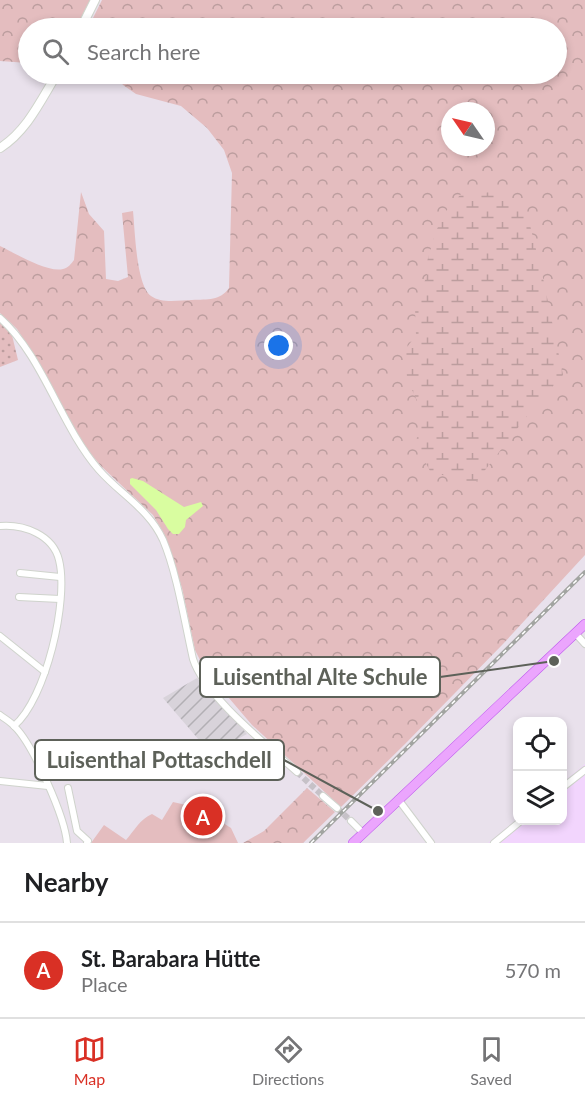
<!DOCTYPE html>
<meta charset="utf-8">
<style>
body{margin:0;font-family:Lato,sans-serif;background:#f6f6f6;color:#202124}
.controls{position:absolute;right:18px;bottom:18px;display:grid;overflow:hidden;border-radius:12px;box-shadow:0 3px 9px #0003}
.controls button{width:54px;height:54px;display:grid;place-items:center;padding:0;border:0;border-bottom:2px solid #e0e0e0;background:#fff;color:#202124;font:30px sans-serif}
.compass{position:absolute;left:441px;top:102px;width:54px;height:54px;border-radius:50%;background:#fff;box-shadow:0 3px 9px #0003;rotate:304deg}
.you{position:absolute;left:279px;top:346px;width:21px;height:21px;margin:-15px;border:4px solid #fff;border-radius:50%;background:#1a73e8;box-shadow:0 0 0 9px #1a73e833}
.badge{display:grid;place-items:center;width:39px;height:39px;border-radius:50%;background:#d93025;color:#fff;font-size:20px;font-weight:700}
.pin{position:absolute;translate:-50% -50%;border:3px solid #fff;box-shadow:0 2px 6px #0006}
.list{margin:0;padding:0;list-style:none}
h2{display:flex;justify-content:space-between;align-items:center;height:78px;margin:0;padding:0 24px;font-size:26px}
h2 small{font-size:20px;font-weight:400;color:#757577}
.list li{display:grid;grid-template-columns:39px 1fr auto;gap:18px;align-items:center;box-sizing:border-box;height:96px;padding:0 24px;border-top:2px solid #e0e0e0}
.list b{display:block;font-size:22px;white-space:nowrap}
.list p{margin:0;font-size:20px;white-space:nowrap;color:#757577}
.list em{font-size:20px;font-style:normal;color:#757577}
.icon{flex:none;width:33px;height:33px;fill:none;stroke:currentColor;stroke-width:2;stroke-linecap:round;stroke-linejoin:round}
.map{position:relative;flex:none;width:585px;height:843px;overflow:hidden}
.search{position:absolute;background:#fff;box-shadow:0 3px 9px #0003;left:18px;right:18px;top:18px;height:66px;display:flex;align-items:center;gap:15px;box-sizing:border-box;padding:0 21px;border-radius:33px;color:#757577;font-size:22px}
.sheet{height:174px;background:#fff}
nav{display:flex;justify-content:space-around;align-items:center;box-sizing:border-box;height:84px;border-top:2px solid #e0e0e0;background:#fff;font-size:16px;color:#757577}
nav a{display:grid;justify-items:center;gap:3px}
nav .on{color:#d93025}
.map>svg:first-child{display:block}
.commercial{fill:#f2d5fd}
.industrial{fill:url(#industrial-furrows)}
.grass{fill:#e4bdbf}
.forest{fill:url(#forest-crowns);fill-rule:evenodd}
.wetland{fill:url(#wetland-marsh)}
.garden{fill:url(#garden-dots)}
.water{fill:#d9fda0}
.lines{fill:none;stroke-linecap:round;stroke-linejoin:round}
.street-tunnel{stroke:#c6c1c7;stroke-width:6;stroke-dasharray:6 3;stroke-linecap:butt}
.street-casing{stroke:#cfd3cc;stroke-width:8}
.secondary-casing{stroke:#cfd4cb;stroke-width:10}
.primary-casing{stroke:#bd58ee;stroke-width:10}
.street{stroke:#fff;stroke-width:6}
.secondary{stroke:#fff;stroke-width:8}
.primary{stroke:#eba5fd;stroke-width:9}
.rail-casing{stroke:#a2a4a1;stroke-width:4}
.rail{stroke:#fff;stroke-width:1.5;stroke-dasharray:4.5;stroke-linecap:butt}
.leader{fill:none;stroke:#5d6159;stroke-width:2}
.callout-dot{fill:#5d6159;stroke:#fff;stroke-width:2}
.callout{fill:#fff;stroke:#5d6159;stroke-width:2}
.callout-label{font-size:22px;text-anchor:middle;font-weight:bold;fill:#5d6159}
</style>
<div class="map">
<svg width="585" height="843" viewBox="0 0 585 843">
<defs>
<pattern id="industrial-furrows" width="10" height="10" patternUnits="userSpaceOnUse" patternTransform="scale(1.5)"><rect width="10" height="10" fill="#d8d3da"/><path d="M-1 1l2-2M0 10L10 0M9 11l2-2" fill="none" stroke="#b2afb4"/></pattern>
<pattern id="forest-crowns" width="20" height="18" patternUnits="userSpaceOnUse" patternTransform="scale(1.5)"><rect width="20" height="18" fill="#e4bdbf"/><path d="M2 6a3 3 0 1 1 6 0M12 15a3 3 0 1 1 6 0" fill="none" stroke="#bc9d9e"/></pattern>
<pattern id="wetland-marsh" width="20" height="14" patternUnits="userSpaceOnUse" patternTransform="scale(1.5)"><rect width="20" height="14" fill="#e4bdbf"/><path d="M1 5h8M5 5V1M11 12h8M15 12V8" fill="none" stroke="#bc9d9e"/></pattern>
<pattern id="garden-dots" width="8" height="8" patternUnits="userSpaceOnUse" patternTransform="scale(1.5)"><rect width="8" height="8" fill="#e4bdbf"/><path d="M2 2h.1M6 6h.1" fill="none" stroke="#bc9d9e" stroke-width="1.8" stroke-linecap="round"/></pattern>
</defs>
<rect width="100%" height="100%" fill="#e9e1ec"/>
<path class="commercial" d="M585,764V843H488L517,819L518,820H562L563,782Z"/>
<path class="industrial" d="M197,678L247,734L219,749L199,740L163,698Z"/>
<path class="grass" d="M173,802L199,808L231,828L238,843H91L104,825L126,840C134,831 140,819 152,814L162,820Z"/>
<g class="forest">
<path d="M0,0H90L76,28H28V63L0,61Z"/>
<path d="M102,0H585V555L503,644L405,744L341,807L252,725L205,670L195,650L182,588L164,534L153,515L101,466L85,447L24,340L17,329L0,313V246C15,253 47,273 63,269C68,268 71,264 74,260L81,192L89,214L104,231L106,279L118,281L128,277L122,213L133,211C135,230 136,285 151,296C162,304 180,300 192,300C208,299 220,301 229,288L232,173L224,150L207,128L181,106L136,94L123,85L115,74H556V28H88ZM450,111H486V147H450Z"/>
<path d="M307,788L335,812L303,843H243L264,831Z"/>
</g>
<path class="wetland" d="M499,192L523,206L528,217L543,278L563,375L531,411L468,492L455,479L430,471L416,444L421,409L407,379L405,350L416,335L415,307L427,275L426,265L436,231L446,211L461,194Z"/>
<path class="garden" d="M0,323L11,331L18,360L0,367Z"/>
<path class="water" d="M132,478L143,481L184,507L201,502L203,506L186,520L185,527L179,534H173L168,529L156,510L130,484V479Z"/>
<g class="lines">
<g class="street-tunnel">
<path d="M297,772L323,796"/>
<path d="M337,808L351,821"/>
</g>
<defs>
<g id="street">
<path d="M0,318C43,356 60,425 99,470C121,495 149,509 163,540C177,573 185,624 193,659C204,695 268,746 297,772"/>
<path d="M0,526C24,524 53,535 59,560C69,600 46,699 14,726"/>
<path d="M20,573L60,577"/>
<path d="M19,597L60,599"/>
<path d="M575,633L585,644"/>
<path d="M0,636L45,672"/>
<path d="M0,715C5,719 11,722 15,727C33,745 65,817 67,843"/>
<path d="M0,781L48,786"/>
<path d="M68,788L77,831L88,841L87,843"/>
<path d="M562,788L585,770"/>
<path d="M323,796L337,808"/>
<path d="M398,799L431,843"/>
<path d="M351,821L363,833"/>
<path d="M494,843L522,820"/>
</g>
<g id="secondary">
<path d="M81,28L95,0"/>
<path d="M0,148C27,131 41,100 57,74"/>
</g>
<path id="primary" d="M353,843L585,624"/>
</defs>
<use href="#street" class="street-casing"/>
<use href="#secondary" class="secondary-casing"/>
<use href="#primary" class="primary-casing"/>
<use href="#street" class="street"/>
<use href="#secondary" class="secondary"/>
<use href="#primary" class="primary"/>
<defs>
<path id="rail" d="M311,843L585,572"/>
</defs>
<use href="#rail" class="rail-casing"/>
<use href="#rail" class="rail"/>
</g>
<path class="leader" d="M554 661L440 677M378 811L284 760"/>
<g class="callout-dot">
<circle cx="554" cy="661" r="6"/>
<circle cx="378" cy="811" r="6"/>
</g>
<g class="callout">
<rect x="200" y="657" width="240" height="40" rx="6"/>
<rect x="35" y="740" width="249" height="40" rx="6"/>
</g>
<g class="callout-label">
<text x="320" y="685">Luisenthal Alte Schule</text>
<text x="159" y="768">Luisenthal Pottaschdell</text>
</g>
</svg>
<div class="controls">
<button><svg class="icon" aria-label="locate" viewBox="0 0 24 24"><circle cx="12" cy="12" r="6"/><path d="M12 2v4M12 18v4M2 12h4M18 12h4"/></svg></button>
<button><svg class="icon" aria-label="layers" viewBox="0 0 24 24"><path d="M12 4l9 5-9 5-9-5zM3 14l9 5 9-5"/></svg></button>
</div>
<svg class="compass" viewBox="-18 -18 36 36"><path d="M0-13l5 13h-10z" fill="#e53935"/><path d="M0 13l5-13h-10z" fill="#757577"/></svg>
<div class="you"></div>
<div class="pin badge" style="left:203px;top:816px">A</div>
<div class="search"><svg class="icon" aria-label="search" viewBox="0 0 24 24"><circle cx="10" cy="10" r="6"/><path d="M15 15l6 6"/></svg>Search here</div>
</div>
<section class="sheet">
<h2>Nearby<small></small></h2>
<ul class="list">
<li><span class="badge">A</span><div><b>St. Barabara Hütte</b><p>Place</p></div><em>570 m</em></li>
</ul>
</section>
<nav>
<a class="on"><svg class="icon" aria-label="map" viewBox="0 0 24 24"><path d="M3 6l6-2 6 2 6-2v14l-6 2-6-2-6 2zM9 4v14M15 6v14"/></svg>Map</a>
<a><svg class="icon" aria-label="directions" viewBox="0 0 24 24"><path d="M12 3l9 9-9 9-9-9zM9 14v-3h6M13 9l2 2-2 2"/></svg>Directions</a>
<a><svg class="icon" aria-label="saved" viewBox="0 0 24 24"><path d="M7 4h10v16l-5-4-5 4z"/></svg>Saved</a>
</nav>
